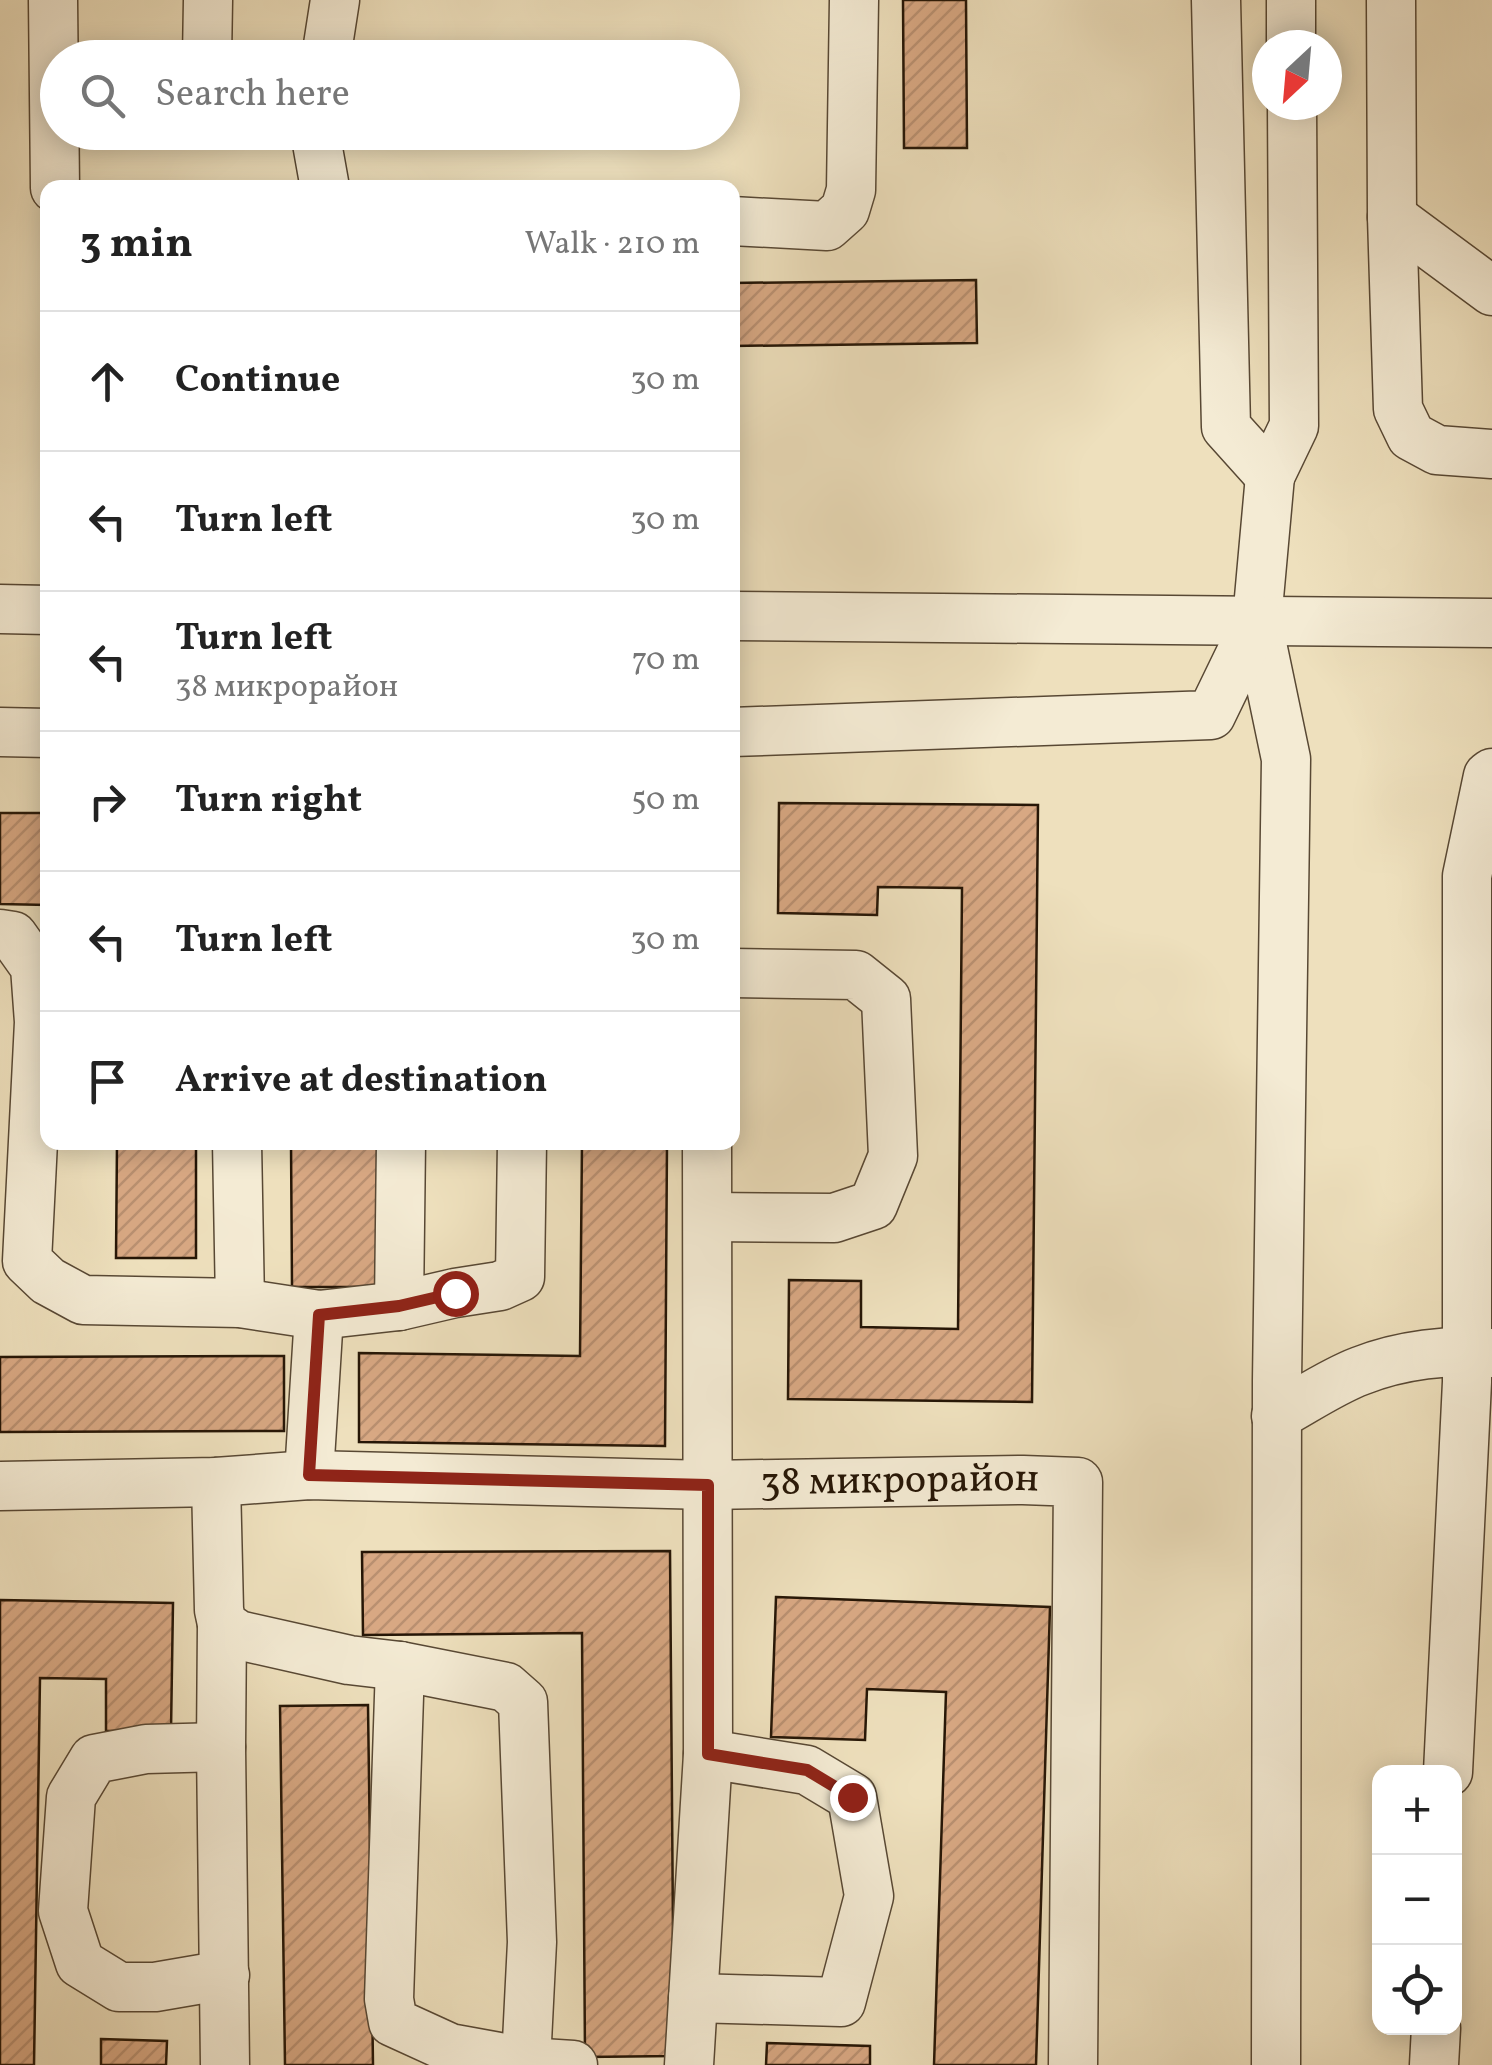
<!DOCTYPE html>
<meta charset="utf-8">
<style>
body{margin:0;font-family:Vollkorn,serif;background:#f6f6f6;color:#222}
.controls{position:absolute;right:30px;bottom:30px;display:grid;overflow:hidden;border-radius:20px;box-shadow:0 5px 25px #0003}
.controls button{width:90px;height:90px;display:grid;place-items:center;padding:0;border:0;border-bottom:2px solid #e0e0e0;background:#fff;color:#222;font:50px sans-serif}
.compass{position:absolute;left:1252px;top:30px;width:90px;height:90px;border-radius:50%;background:#fff;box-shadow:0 5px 25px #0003;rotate:206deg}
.stop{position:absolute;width:30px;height:30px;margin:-22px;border:8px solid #8f2418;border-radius:50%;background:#fff}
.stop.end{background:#8f2418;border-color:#fff;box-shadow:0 2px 10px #0008}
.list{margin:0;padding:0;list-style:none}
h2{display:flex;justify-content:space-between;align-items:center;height:130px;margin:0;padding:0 40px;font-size:42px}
h2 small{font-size:32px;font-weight:400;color:#767676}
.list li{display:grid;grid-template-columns:65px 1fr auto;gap:30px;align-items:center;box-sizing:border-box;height:140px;padding:0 40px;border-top:2px solid #e0e0e0}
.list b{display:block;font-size:38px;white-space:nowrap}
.list p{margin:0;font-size:32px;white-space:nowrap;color:#767676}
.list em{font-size:32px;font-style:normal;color:#767676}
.icon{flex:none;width:55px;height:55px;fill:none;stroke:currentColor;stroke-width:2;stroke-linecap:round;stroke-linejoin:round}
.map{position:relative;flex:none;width:1492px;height:2065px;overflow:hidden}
.search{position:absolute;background:#fff;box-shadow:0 5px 25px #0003;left:40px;top:40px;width:700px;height:110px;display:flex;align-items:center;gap:25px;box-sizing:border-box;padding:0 35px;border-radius:55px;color:#767676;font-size:38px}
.panel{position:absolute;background:#fff;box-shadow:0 5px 25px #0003;left:40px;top:180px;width:700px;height:970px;border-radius:20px}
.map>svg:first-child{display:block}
.building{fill:url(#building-hatch);stroke:#261606;stroke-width:2.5}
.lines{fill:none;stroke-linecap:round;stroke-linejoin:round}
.minor-casing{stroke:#584834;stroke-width:51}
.minor{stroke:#f4ebd4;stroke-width:48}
.route{stroke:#8f2418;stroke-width:12}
.labels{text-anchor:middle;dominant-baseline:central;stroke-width:8;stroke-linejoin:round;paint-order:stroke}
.street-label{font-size:40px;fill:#261606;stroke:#f4ebd4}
</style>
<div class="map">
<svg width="1492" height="2065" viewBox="0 0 1492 2065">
<defs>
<pattern id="building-hatch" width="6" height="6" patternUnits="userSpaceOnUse" patternTransform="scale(2.5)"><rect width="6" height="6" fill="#d8a883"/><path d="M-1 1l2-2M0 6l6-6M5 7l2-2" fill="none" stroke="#b99070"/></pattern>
</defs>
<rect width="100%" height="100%" fill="#eee0bd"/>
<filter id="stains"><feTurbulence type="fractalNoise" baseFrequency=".002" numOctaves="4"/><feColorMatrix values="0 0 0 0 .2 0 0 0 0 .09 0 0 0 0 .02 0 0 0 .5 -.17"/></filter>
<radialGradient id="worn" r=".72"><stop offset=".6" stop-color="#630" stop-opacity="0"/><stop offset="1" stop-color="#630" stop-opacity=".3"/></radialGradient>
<g class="building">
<path d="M903,0H966L967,148H904Z"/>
<path d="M976,280L977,343L732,346V283Z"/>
<path d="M779,803L1038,805L1032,1402L788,1399L789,1280L861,1281V1327L958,1329L962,888L878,887L877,915L778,913Z"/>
<path d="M0,813H48V905L0,904Z"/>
<path d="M117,1142H196V1258H116Z"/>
<path d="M291,1142H379L380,1287H292Z"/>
<path d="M582,1142H667L665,1446L359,1442V1353L580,1356Z"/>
<path d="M284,1356V1431L0,1432V1357Z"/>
<path d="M670,1551L674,2056L585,2057L582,1633L363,1635L362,1552Z"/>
<path d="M776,1597L1050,1607L1036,2065H934L946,1692L867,1689L865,1740L771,1737Z"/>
<path d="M0,1600L173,1603L171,1731H106V1679L40,1678L34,2065H0Z"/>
<path d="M368,1705L373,2065H285L280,1706Z"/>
<path d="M101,2039L167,2041L166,2065H101Z"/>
<path d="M767,2043L870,2046V2065H766Z"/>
</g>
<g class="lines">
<defs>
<g id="minor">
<path d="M53,0L55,188"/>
<path d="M1216,0L1226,427L1270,476L1294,426L1292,105"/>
<path d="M1291,0V45"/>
<path d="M1391,0L1392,217L1398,409L1411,436L1437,450L1492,454"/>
<path d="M207,58L208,0"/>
<path d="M326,58L335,0"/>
<path d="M315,132L325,188"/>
<path d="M1392,217L1492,291"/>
<path d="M732,221L827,226L845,210L851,190L854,0"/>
<path d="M1270,476L1257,620L1286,759L1277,1381L1276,2065"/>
<path d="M0,609L48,610"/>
<path d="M732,616L1492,623"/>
<path d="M0,732L48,733"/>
<path d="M732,732L1211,715L1257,620"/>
<path d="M0,934L13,936L35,967L39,1022L27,1261L48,1281L83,1300L240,1303L319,1315L399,1306L455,1293L500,1286L520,1277L522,1142"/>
<path d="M237,1142L240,1303"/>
<path d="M708,1217L834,1218L873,1205L893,1156L886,999L856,975L732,973"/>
<path d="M399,1306L401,1142"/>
<path d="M1276,1416C1304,1401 1331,1382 1360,1371C1400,1355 1450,1349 1492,1353"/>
<path d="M309,1475L319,1315"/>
<path d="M216,1482L219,1610L222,1624L238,1635L349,1660L400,1666L506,1687L523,1702L532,1942L526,2062"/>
<path id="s1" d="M0,1486L216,1482L309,1475L708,1485L1023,1480L1078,1482L1073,2065"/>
<path d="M222,1624L221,1747L225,2065"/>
<path d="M400,1666L389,1999L393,2022L450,2048L526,2062L573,2065"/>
<path d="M221,1747L146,1749L94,1759L71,1797L63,1911L80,1963L119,1987H155L225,1975"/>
<path d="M1448,1772L1467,1382V876L1488,776L1492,773"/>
<path d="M693,1998L841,2002L869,1896L852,1797L807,1770L708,1754"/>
<path d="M689,2065L708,1754L707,1142"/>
<path d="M1434,2065L1436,2028"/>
</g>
</defs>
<use href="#minor" class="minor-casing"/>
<use href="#minor" class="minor"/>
</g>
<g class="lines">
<path class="route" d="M455,1293L399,1306L319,1315L309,1475L708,1485V1754L807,1770L852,1797"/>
</g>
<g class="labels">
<g class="street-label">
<text stroke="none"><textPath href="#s1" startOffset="900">38 микрорайон</textPath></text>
</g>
</g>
<rect width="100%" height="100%" filter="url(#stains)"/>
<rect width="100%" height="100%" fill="url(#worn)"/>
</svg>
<div class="controls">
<button>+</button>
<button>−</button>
<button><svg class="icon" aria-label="locate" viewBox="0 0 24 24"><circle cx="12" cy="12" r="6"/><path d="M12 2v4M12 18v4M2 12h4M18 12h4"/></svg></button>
</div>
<svg class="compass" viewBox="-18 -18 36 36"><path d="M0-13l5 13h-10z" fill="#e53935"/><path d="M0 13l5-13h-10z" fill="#767676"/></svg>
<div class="stop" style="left:455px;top:1293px"></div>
<div class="stop end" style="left:852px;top:1797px"></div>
<div class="search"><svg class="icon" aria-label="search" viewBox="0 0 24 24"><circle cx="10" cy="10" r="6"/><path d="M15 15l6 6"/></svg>Search here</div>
<section class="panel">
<h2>3 min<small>Walk · 210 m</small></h2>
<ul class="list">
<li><svg class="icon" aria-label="ahead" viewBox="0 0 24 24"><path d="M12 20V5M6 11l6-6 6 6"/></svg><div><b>Continue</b></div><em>30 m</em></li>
<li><svg class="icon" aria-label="left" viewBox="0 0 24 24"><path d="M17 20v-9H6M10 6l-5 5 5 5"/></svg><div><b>Turn left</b></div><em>30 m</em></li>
<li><svg class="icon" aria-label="left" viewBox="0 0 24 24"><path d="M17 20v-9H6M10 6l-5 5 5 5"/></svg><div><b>Turn left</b><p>38 микрорайон</p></div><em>70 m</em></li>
<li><svg class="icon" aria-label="right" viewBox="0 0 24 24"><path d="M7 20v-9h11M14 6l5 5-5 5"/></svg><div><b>Turn right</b></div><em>50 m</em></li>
<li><svg class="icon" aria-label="left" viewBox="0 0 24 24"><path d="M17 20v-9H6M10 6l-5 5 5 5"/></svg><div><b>Turn left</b></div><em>30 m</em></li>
<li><svg class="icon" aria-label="arrive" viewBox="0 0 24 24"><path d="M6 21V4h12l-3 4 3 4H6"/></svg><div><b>Arrive at destination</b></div></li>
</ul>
</section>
</div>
